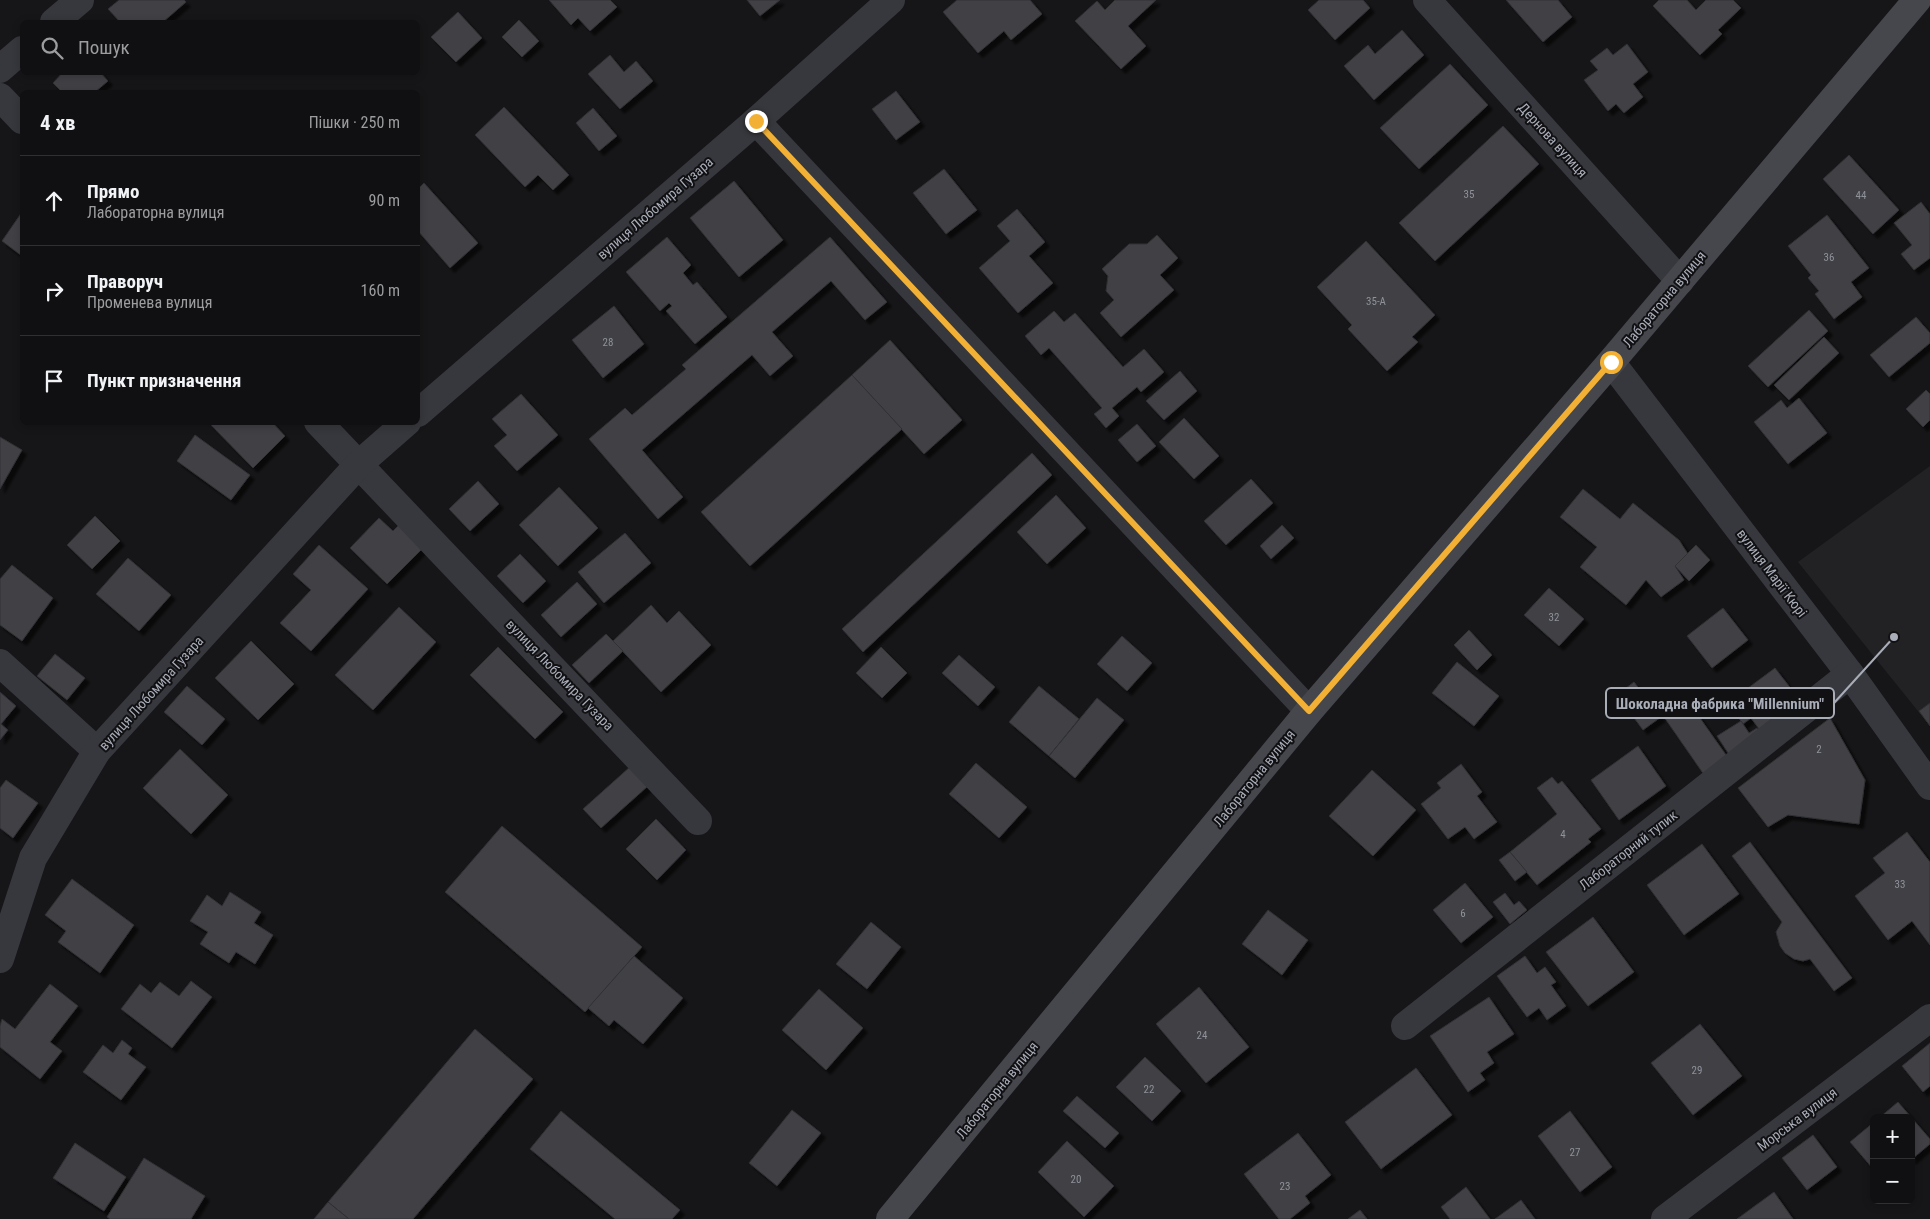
<!DOCTYPE html>
<html lang="uk">
<meta charset="utf-8">
<style>
body{margin:0;font-family:"Roboto Condensed",sans-serif;background:#19191b;color:#f1f3f6}
.controls{position:absolute;right:15px;bottom:15px;display:grid;overflow:hidden;border-radius:8px;box-shadow:0 2px 8px #0003}
.controls button{width:45px;height:45px;display:grid;place-items:center;padding:0;border:0;border-bottom:1px solid #303032;background:#101012;color:#f1f3f6;font:25px sans-serif}
.stop{position:absolute;width:15px;height:15px;margin:-11px;border:4px solid #f2b134;border-radius:50%;background:#fff}
.stop.end{background:#f2b134;border-color:#fff;box-shadow:0 1px 5px #0008}
.list{margin:0;padding:0;list-style:none}
h2{display:flex;justify-content:space-between;align-items:center;height:65px;margin:0;padding:0 20px;font-size:21px}
h2 small{font-size:16px;font-weight:400;color:#9c9d9f}
.list li{display:grid;grid-template-columns:32px 1fr auto;gap:15px;align-items:center;box-sizing:border-box;height:90px;padding:0 20px;border-top:1px solid #303032}
.list b{display:block;font-size:19px;white-space:nowrap}
.list p{margin:0;font-size:16px;white-space:nowrap;color:#9c9d9f}
.list em{font-size:16px;font-style:normal;color:#9c9d9f}
.icon{flex:none;width:28px;height:28px;fill:none;stroke:currentColor;stroke-width:2;stroke-linecap:round;stroke-linejoin:round}
.map{position:relative;flex:none;width:1930px;height:1219px;overflow:hidden}
.search{position:absolute;background:#101012;box-shadow:0 2px 8px #0003;left:20px;top:20px;width:400px;height:55px;display:flex;align-items:center;gap:12px;box-sizing:border-box;padding:0 18px;border-radius:8px;color:#9c9d9f;font-size:19px}
.panel{position:absolute;background:#101012;box-shadow:0 2px 8px #0003;left:20px;top:90px;width:400px;height:335px;border-radius:8px}
.map>svg:first-child{display:block}
.built{fill:#222225}
.building{fill:#404145;stroke:#303034;filter:url(#shadow)}
.lines{fill:none;stroke-linecap:round;stroke-linejoin:round}
.minor{stroke:#37383d;stroke-width:28}
.secondary{stroke:#45474d;stroke-width:28}
.route{stroke:#f2b134;stroke-width:6}
.labels{text-anchor:middle;dominant-baseline:central;stroke-width:4;stroke-linejoin:round;paint-order:stroke}
.number-label{font-size:11px;fill:#8e929b}
.street-label{font-size:14px;fill:#a8adb8;stroke:#111113}
.leader{fill:none;stroke:#a8adb8;stroke-width:2}
.callout-dot{fill:#a8adb8;stroke:#111113;stroke-width:2}
.callout{fill:#111113;stroke:#a8adb8;stroke-width:2}
.callout-label{font-size:15px;text-anchor:middle;font-weight:bold;fill:#a8adb8}
</style>
<div class="map">
<svg width="1930" height="1219" viewBox="0 0 1930 1219">
<defs>
<filter id="shadow"><feDropShadow dx="4.5" dy="4.5" stdDeviation="1" flood-color="#0009"/></filter>
</defs>
<rect width="100%" height="100%" fill="#161618"/>
<path class="built" d="M1930,466V726L1798,562Z"/>
<g class="building">
<path d="M119,0H184L186,2L163,22H120L108,9Z"/>
<path d="M549,0H610L617,7L590,31L578,18L571,25Z"/>
<path d="M747,0H780L760,16Z"/>
<path d="M957,0H1030L1042,14L1011,40L1004,31L978,53L943,12Z"/>
<path d="M1115,0H1156L1128,26L1146,46L1121,69L1075,21L1097,1L1105,10Z"/>
<path d="M1319,0H1363L1370,8L1335,40L1308,10Z"/>
<path d="M1506,0H1558L1572,17L1543,42Z"/>
<path d="M1659,0H1687L1696,10L1706,0H1733L1741,8L1718,30L1722,34L1700,55L1653,6Z"/>
<path d="M458,12L482,38L456,62L431,37Z"/>
<path d="M519,20L539,41L522,57L502,37Z"/>
<path d="M1402,30L1424,55L1374,100L1344,66L1368,45L1375,54Z"/>
<path d="M1627,44L1648,72L1633,84L1643,97L1624,113L1616,104L1608,111L1584,80L1598,70L1590,61L1607,48L1613,55Z"/>
<path d="M610,55L624,72L636,61L653,81L620,109L588,74Z"/>
<path d="M1450,64L1488,105L1419,169L1380,128Z"/>
<path d="M63,72H100L108,81L95,92H62L53,83Z"/>
<path d="M896,91L920,122L896,140L872,109Z"/>
<path d="M504,107L569,175L553,190L538,175L525,187L475,135Z"/>
<path d="M593,108L617,136L599,151L576,123Z"/>
<path d="M1503,126L1539,164L1435,261L1399,223Z"/>
<path d="M1849,155L1899,210L1873,234L1823,179Z"/>
<path d="M944,169L977,210L946,234L913,193Z"/>
<path d="M734,181L783,240L739,277L690,218Z"/>
<path d="M424,183L478,243L450,268L418,231V189Z"/>
<path d="M1921,202L1930,214V258L1914,270L1901,254L1912,245L1894,223Z"/>
<path d="M1017,209L1045,242L1029,256L1053,283L1018,313L979,268L1010,241L997,226Z"/>
<path d="M22,212V256L2,241Z"/>
<path d="M1827,215L1869,268L1851,282L1862,297L1834,319L1815,294L1819,291L1808,278L1811,275L1788,246Z"/>
<path d="M1157,235L1178,258L1160,275L1174,290L1121,337L1100,313L1114,300L1106,291L1108,276L1102,269L1129,244H1147Z"/>
<path d="M667,237L691,265L683,273L693,285L697,282L727,317L695,344L666,311L672,306L669,303L660,311L626,272Z"/>
<path d="M830,237L887,302L865,320L831,281L772,332L793,356L770,376L752,355L642,450L683,497L658,519L589,439L625,408L632,415L686,369L682,365Z"/>
<path d="M1366,241L1435,315L1412,337L1418,342L1387,371L1348,329L1352,325L1317,287Z"/>
<path d="M614,306L644,344L603,378L572,340Z"/>
<path d="M1809,310L1828,331L1768,387L1748,366Z"/>
<path d="M1054,311L1064,322L1075,313L1123,367L1144,349L1164,372L1141,392L1137,387L1112,408L1119,416L1106,428L1094,414L1102,408L1049,348L1041,355L1025,336Z"/>
<path d="M1916,317L1930,333V343L1889,377L1870,355Z"/>
<path d="M1824,337L1839,353L1789,400L1774,385Z"/>
<path d="M890,340L962,420L924,454L852,375Z"/>
<path d="M1180,371L1197,391L1164,420L1146,401Z"/>
<path d="M852,375L902,429L750,566L701,512Z"/>
<path d="M1926,390L1930,394V420L1923,427L1906,409Z"/>
<path d="M521,394L558,435L517,471L494,446L507,435L492,419Z"/>
<path d="M1799,398L1827,433L1788,464L1754,422L1781,400L1787,408Z"/>
<path d="M1184,418L1219,456L1194,479L1159,442Z"/>
<path d="M208,422H272L285,436L253,468Z"/>
<path d="M1137,424L1156,446L1137,462L1118,440Z"/>
<path d="M195,435L250,475L231,500L177,461Z"/>
<path d="M0,437L22,450L0,489Z"/>
<path d="M1032,453L1052,475L863,652L842,629Z"/>
<path d="M1251,479L1273,503L1226,545L1204,521Z"/>
<path d="M478,481L499,504L470,531L449,509Z"/>
<path d="M559,487L598,528L558,566L519,525Z"/>
<path d="M1583,489L1620,519L1633,503L1679,540L1688,554L1675,566L1684,580L1661,597L1646,580L1626,605L1580,567L1597,547L1560,517Z"/>
<path d="M1056,495L1086,528L1047,564L1017,532Z"/>
<path d="M95,516L120,541L92,569L67,545Z"/>
<path d="M379,518L393,531L401,523L425,546L387,584L350,548Z"/>
<path d="M1282,525L1294,538L1271,559L1260,546Z"/>
<path d="M625,533L651,563L604,603L578,572Z"/>
<path d="M319,545L368,589L311,651L280,623L311,590L293,574Z"/>
<path d="M1696,545L1710,560L1689,581L1675,566Z"/>
<path d="M520,554L546,581L523,603L497,576Z"/>
<path d="M128,558L171,595L139,631L96,594Z"/>
<path d="M12,565L53,598L22,641L0,625V579Z"/>
<path d="M577,582L597,604L561,637L541,615Z"/>
<path d="M1549,588L1584,619L1559,646L1524,615Z"/>
<path d="M651,605L667,623L679,611L711,645L661,692L613,641Z"/>
<path d="M399,607L436,642L373,710L335,675Z"/>
<path d="M1723,608L1748,640L1712,668L1687,636Z"/>
<path d="M1469,630L1492,655L1477,670L1454,645Z"/>
<path d="M606,634L623,651L589,683L572,665Z"/>
<path d="M1122,636L1152,663L1127,691L1097,664Z"/>
<path d="M251,641L294,684L258,720L215,678Z"/>
<path d="M498,647L563,712L535,739L470,675Z"/>
<path d="M881,647L907,673L882,698L856,673Z"/>
<path d="M55,654L85,678L67,700L37,676Z"/>
<path d="M959,655L995,687L978,706L942,673Z"/>
<path d="M1457,662L1499,696L1474,726L1432,693Z"/>
<path d="M1775,668L1799,699L1759,729L1751,718L1743,724L1728,703Z"/>
<path d="M1634,682L1661,717L1643,730L1617,695Z"/>
<path d="M187,686L225,719L202,745L164,712Z"/>
<path d="M1039,686L1079,719L1049,756L1009,722Z"/>
<path d="M0,692L16,706L1,724L8,730L0,740Z"/>
<path d="M1097,698L1124,720L1075,778L1049,756Z"/>
<path d="M1688,701L1731,762L1707,779L1664,717Z"/>
<path d="M1930,703V726L1919,711Z"/>
<path d="M1830,718L1865,780L1859,824L1788,815L1768,827L1738,788Z"/>
<path d="M1741,721L1749,733L1757,728L1764,738L1732,759L1717,736Z"/>
<path d="M1638,746L1666,786L1619,820L1591,780Z"/>
<path d="M180,749L228,795L191,834L143,788Z"/>
<path d="M976,763L1027,807L999,838L949,794Z"/>
<path d="M1461,764L1482,792L1477,796L1497,822L1474,839L1465,827L1448,839L1421,804L1441,788L1437,783Z"/>
<path d="M631,766L648,786L601,828L583,809Z"/>
<path d="M1372,770L1416,810L1373,856L1329,816Z"/>
<path d="M1552,777L1558,784L1562,781L1601,829L1588,839L1591,842L1537,885L1510,852L1557,814L1537,788Z"/>
<path d="M6,780L38,803L13,838L0,828V788Z"/>
<path d="M656,819L686,850L657,880L626,849Z"/>
<path d="M502,826L642,947L585,1012L445,892Z"/>
<path d="M1907,832L1930,862V945L1912,921L1888,940L1855,896L1885,873L1873,858Z"/>
<path d="M1750,842L1852,978L1834,991L1810,959L1803,961L1794,959L1785,953L1780,946L1776,932L1782,922L1732,856Z"/>
<path d="M1702,844L1739,894L1684,935L1647,885Z"/>
<path d="M1510,852L1527,872L1515,881L1499,860Z"/>
<path d="M72,879L134,925L100,973L58,942L66,931L45,915Z"/>
<path d="M1465,883L1493,917L1461,943L1433,910Z"/>
<path d="M230,892L261,912L254,923L273,935L255,964L236,952L229,963L200,944L208,932L190,921L207,895L222,906Z"/>
<path d="M1505,893L1514,905L1519,901L1527,910L1510,924L1493,902Z"/>
<path d="M1268,910L1308,940L1282,975L1242,944Z"/>
<path d="M1593,917L1634,972L1588,1006L1546,952Z"/>
<path d="M871,922L901,947L867,989L836,964Z"/>
<path d="M634,956L683,998L643,1044L614,1020L609,1026L588,1008Z"/>
<path d="M1525,956L1537,973L1545,967L1556,982L1551,985L1566,1006L1547,1020L1539,1008L1527,1017L1497,976Z"/>
<path d="M191,981L212,997L172,1048L121,1009L140,984L151,993L160,982L179,996Z"/>
<path d="M50,984L78,1006L50,1042L62,1051L40,1079L0,1047V1026L2,1019L15,1029Z"/>
<path d="M1199,987L1249,1047L1206,1083L1156,1024Z"/>
<path d="M819,989L863,1028L826,1070L782,1030Z"/>
<path d="M1489,997L1514,1034L1487,1052L1494,1063L1480,1073L1485,1080L1468,1092L1430,1036Z"/>
<path d="M1700,1024L1742,1076L1693,1115L1651,1063Z"/>
<path d="M475,1029L533,1079L413,1219H349L328,1202Z"/>
<path d="M122,1040L132,1048L128,1054L146,1067L121,1100L83,1072L103,1045L113,1053Z"/>
<path d="M1930,1043V1086L1923,1092L1902,1066Z"/>
<path d="M1145,1057L1181,1091L1152,1121L1116,1087Z"/>
<path d="M1416,1068L1452,1115L1381,1169L1345,1122Z"/>
<path d="M1077,1096L1119,1133L1105,1148L1063,1111Z"/>
<path d="M1898,1102L1930,1139V1144L1911,1160V1118H1879Z"/>
<path d="M792,1110L821,1133L777,1186L749,1163Z"/>
<path d="M561,1111L680,1210L672,1219H615L530,1149Z"/>
<path d="M1570,1111L1612,1167L1580,1192L1538,1136Z"/>
<path d="M1874,1122V1170L1850,1142Z"/>
<path d="M1298,1133L1331,1175L1305,1196L1310,1203L1290,1219H1279L1244,1174Z"/>
<path d="M1813,1135L1837,1167L1807,1190L1782,1158Z"/>
<path d="M1067,1141L1114,1186L1084,1217L1038,1172Z"/>
<path d="M75,1143L126,1177L104,1211L53,1178Z"/>
<path d="M144,1158L205,1196L191,1219H110L107,1217Z"/>
<path d="M1466,1187L1490,1219H1450L1441,1207Z"/>
<path d="M1774,1192L1793,1219H1737Z"/>
<path d="M1521,1200L1535,1219H1495Z"/>
<path d="M328,1202L349,1219H314Z"/>
<path d="M1360,1210L1367,1219H1348Z"/>
</g>
<g class="lines">
<g class="minor">
<path d="M1427,0L1680,281"/>
<path d="M54,22L80,0"/>
<path d="M0,69L22,50"/>
<path d="M0,97L22,120"/>
<path d="M756,121L1309,711"/>
<path d="M1611,362L1850,674L1930,786"/>
<path d="M418,413L756,121L891,0"/>
<path d="M318,422L698,821"/>
<path d="M0,663L97,751"/>
<path d="M0,959L33,858L97,751L359,464L407,422"/>
<path d="M1405,1026L1850,674"/>
<path d="M1665,1219L1930,1018"/>
</g>
<path class="secondary" d="M890,1219L1309,711L1611,362L1917,0"/>
</g>
<g class="lines">
<path class="route" d="M756,121L1309,711L1611,362"/>
</g>
<g class="labels">
<g class="number-label">
<text x="1469" y="194">35</text>
<text x="1861" y="195">44</text>
<text x="1829" y="257">36</text>
<text x="1376" y="301">35-А</text>
<text x="608" y="342">28</text>
<text x="1554" y="617">32</text>
<text x="1819" y="749">2</text>
<text x="1563" y="834">4</text>
<text x="1900" y="884">33</text>
<text x="1463" y="913">6</text>
<text x="1202" y="1035">24</text>
<text x="1697" y="1070">29</text>
<text x="1149" y="1089">22</text>
<text x="1575" y="1152">27</text>
<text x="1076" y="1179">20</text>
<text x="1285" y="1186">23</text>
</g>
<g class="street-label">
<text transform="translate(1553 140) rotate(48)">Дернова вулиця</text>
<text transform="translate(655 208) rotate(-41)">вулиця Любомира Гузара</text>
<text transform="translate(1664 299) rotate(-50)">Лабораторна вулиця</text>
<text transform="translate(1772 573) rotate(53)">вулиця Марії Кюрі</text>
<text transform="translate(560 675) rotate(46)">вулиця Любомира Гузара</text>
<text transform="translate(151 693) rotate(-48)">вулиця Любомира Гузара</text>
<text transform="translate(1254 778) rotate(-51)">Лабораторна вулиця</text>
<text transform="translate(1628 850) rotate(-38)">Лабораторний тупик</text>
<text transform="translate(997 1090) rotate(-51)">Лабораторна вулиця</text>
<text transform="translate(1797 1119) rotate(-37)">Морська вулиця</text>
</g>
</g>
<path class="leader" d="M1894 637L1834 703"/>
<circle class="callout-dot" cx="1894" cy="637" r="5"/>
<rect class="callout" x="1606" y="688" width="228" height="30" rx="5"/>
<g class="callout-label">
<text x="1720" y="709">Шоколадна фабрика "Millennium"</text>
</g>
</svg>
<div class="controls">
<button>+</button>
<button>−</button>
</div>
<div class="stop" style="left:1611px;top:362px"></div>
<div class="stop end" style="left:756px;top:121px"></div>
<div class="search"><svg class="icon" aria-label="search" viewBox="0 0 24 24"><circle cx="10" cy="10" r="6"/><path d="M15 15l6 6"/></svg>Пошук</div>
<section class="panel">
<h2>4 хв<small>Пішки · 250 m</small></h2>
<ul class="list">
<li><svg class="icon" aria-label="ahead" viewBox="0 0 24 24"><path d="M12 20V5M6 11l6-6 6 6"/></svg><div><b>Прямо</b><p>Лабораторна вулиця</p></div><em>90 m</em></li>
<li><svg class="icon" aria-label="right" viewBox="0 0 24 24"><path d="M7 20v-9h11M14 6l5 5-5 5"/></svg><div><b>Праворуч</b><p>Променева вулиця</p></div><em>160 m</em></li>
<li><svg class="icon" aria-label="arrive" viewBox="0 0 24 24"><path d="M6 21V4h12l-3 4 3 4H6"/></svg><div><b>Пункт призначення</b></div></li>
</ul>
</section>
</div>
